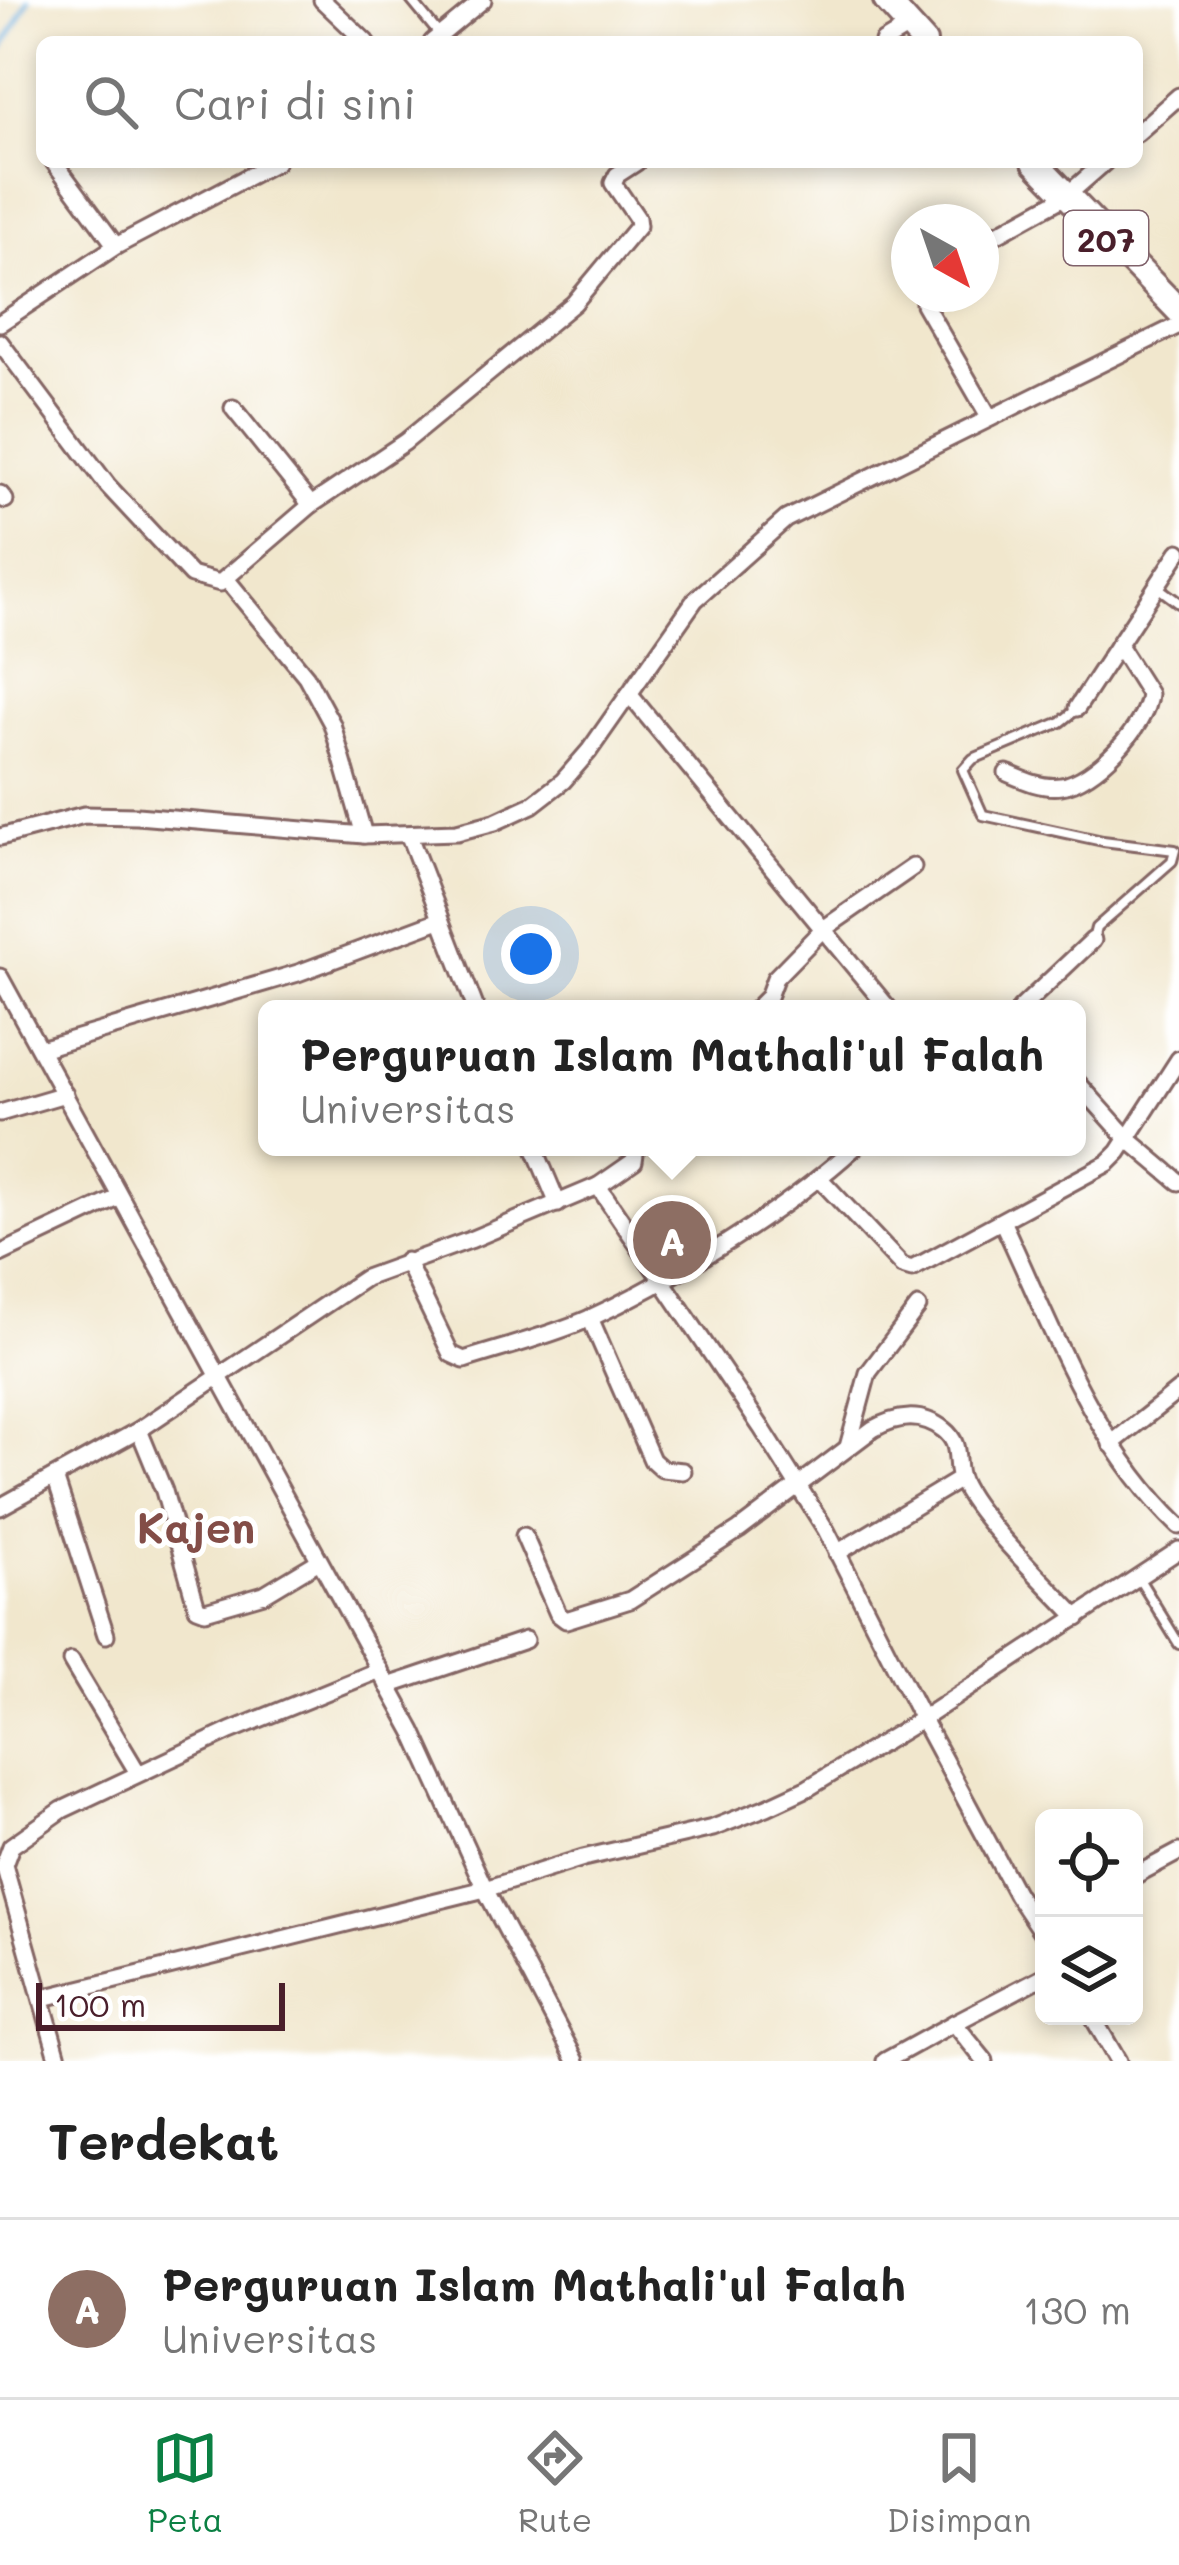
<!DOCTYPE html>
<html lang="id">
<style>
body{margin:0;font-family:Mali,sans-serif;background:#f2f2f2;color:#222}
.controls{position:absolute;right:36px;bottom:36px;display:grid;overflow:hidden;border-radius:18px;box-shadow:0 6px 18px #0003}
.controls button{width:108px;height:108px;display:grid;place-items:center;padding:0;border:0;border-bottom:3px solid #e0e0e0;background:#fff;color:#222;font:60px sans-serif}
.compass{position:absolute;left:891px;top:204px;width:108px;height:108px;border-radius:50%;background:#fff;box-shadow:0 6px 18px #0003;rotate:140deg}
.scale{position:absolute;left:36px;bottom:30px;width:249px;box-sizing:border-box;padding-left:12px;border:6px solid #4a1f2b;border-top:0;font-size:33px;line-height:42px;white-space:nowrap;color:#4a1f2b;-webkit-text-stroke:9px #fff;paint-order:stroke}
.you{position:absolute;left:531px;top:954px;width:42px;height:42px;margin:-30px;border:9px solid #fff;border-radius:50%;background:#1a73e8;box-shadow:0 0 0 18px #1a73e833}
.badge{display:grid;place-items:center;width:78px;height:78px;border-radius:50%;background:#0b8043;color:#fff;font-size:39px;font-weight:700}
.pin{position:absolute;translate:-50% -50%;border:6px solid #fff;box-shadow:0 3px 12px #0006}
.popup{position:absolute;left:258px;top:1000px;width:828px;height:156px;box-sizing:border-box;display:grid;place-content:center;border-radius:18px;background:#fff;filter:drop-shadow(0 3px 9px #0005);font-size:39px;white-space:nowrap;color:#767676}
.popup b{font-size:45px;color:#222}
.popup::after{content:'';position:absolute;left:50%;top:100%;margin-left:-24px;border:24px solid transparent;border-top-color:#fff}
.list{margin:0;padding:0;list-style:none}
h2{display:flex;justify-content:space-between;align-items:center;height:156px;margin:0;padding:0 48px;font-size:51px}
h2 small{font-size:39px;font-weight:400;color:#767676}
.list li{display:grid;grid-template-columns:78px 1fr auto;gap:36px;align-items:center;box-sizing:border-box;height:180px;padding:0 48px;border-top:3px solid #e0e0e0}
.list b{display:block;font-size:45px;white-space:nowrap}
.list p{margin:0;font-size:39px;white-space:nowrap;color:#767676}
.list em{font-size:39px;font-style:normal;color:#767676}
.icon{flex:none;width:66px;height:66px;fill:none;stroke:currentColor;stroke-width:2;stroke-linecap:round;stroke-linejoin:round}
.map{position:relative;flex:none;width:1179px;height:2061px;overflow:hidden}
.search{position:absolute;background:#fff;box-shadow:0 6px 18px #0003;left:36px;right:36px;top:36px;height:132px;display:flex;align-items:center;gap:30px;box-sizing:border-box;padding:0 42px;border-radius:18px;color:#767676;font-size:45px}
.sheet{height:336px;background:#fff}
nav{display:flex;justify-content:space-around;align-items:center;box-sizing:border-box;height:168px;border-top:3px solid #e0e0e0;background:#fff;font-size:33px;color:#767676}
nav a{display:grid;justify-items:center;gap:6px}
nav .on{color:#0b8043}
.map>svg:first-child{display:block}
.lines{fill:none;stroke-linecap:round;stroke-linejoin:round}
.stream{stroke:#6cb2e3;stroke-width:4.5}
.service-casing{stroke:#846564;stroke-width:14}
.minor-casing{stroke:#846564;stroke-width:21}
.primary-casing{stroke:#846564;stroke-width:30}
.service{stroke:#fff;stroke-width:8}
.minor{stroke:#fff;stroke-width:15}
.primary{stroke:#fff;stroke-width:24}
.labels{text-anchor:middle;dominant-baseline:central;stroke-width:10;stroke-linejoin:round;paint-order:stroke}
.shield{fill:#fff;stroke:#80626b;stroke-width:3}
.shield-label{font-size:33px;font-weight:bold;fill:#4a1f2b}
.quarter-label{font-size:42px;font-weight:bold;fill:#834d47;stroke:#fff}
</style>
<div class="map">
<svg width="1179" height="2061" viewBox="0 0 1179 2061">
<rect width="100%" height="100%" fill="#fff"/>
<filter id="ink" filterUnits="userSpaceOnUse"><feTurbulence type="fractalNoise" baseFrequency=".00833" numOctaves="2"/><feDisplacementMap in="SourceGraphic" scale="24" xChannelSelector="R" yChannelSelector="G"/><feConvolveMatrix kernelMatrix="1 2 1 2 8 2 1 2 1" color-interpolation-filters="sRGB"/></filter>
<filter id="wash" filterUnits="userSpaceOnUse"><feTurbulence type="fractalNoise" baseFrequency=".004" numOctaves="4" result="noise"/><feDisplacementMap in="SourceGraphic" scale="48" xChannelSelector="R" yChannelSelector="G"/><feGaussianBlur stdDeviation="2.7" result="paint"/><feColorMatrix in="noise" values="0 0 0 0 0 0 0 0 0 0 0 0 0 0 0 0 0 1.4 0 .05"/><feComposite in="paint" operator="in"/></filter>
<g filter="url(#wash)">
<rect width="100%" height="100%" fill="#f1e7cd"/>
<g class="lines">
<path class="stream" d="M0,53L29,0"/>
</g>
</g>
<g filter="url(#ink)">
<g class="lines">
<defs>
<g id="service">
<path d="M411,0L439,34"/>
<path d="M1156,586L1179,603"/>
<path d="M1076,710L1061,722L973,759L963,770L983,815L1103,841L1175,850L1172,861L1096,928L1093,940"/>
<path d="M1139,1579L1179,1644"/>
</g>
<g id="minor">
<path d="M322,0L366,42"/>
<path d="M432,42L483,0"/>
<path d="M883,42L910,26"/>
<path d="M1137,133L1179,96"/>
<path d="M54,162L116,246"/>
<path d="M981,243L1066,196L1105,162"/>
<path d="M924,294V304L990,418"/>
<path d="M0,323L116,246L276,162"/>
<path d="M0,342L108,486L191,575L220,583L311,505L405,442L574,303L638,226L637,218L613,183L617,175L637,162"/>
<path d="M233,408L311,505"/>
<path d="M0,494L5,500"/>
<path d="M227,580L306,676L332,724L364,835"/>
<path d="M629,694L889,1009"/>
<path d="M1077,708L1179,552"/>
<path d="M1007,773C1023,780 1043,789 1061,786C1094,782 1147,726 1149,694L1118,645"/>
<path d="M409,836L476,1009"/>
<path d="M0,837L84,815L137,816L364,835L457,832L495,822L532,805L563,781L589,751L695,600L786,519L1179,325"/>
<path d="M0,977L413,1731L485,1889L576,2061"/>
<path d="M756,1009L768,997L775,978L822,930L913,867"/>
<path d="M1020,1009L1093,940"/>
<path d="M40,1049L298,973L440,920"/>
<path d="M1077,1082L1128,1139L1179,1182"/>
<path d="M0,1113L65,1094"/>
<path d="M534,1147L558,1204"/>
<path d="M820,1179L902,1266L912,1269L1108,1163L1119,1152L1179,1059"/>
<path d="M598,1186L634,1161L636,1147"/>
<path d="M1002,1221C1052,1327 1093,1444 1179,1526"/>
<path d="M0,1254L118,1198"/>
<path d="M406,1261L451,1354L464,1360C505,1347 549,1336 588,1319C675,1279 785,1211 855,1147"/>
<path d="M590,1318L652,1460L662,1469L683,1471"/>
<path d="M139,1430L164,1491L197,1608L205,1611L264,1594L319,1561"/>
<path d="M1111,1444L1179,1390"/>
<path d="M848,1447L868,1373L918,1307"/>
<path d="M55,1477L106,1635"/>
<path d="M0,1507L139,1430L365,1278L470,1240L598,1186L761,1427L826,1530L922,1719L1016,1894L1044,1936"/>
<path d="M524,1536L558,1614L566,1620L630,1600L739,1530L873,1429C896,1416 922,1412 944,1430C963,1445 953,1462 961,1481C979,1521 1047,1584 1078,1618"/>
<path d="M837,1553L960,1479"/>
<path d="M71,1661L138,1773"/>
<path d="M388,1686L525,1640"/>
<path d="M1134,1876L1179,1852"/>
<path d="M43,1998L485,1889L583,1858L713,1828L767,1807L808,1788L922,1719L1179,1550"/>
<path d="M1092,2016L1118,2061"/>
<path d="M954,2023L1044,1976"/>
<path d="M59,2061L4,1865L11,1846L62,1810L230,1731L380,1670"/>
<path d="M885,2061L954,2023L985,2061"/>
</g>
<g id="primary">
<path d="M886,0L924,42"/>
<path d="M1035,162L1179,311"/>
</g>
</defs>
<use href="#service" class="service-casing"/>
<use href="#minor" class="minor-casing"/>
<use href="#primary" class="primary-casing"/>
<use href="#service" class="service"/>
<use href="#minor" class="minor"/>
<use href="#primary" class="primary"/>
</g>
</g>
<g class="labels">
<rect class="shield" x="1064" y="211" width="84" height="54" rx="9"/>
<g class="shield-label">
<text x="1106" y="238">207</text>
</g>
<g class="quarter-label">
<text x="196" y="1526">Kajen</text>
</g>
</g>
</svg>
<div class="controls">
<button><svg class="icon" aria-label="locate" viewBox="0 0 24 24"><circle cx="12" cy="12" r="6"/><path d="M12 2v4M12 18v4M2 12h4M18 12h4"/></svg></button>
<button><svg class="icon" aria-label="layers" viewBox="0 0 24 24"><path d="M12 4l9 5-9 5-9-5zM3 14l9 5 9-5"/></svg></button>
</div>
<svg class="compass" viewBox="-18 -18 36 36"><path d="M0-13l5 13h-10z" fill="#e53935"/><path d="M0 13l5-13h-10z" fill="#767676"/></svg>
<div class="scale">100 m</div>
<div class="you"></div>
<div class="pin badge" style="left:672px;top:1240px;background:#8d6e63">A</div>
<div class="popup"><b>Perguruan Islam Mathali'ul Falah</b>Universitas</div>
<div class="search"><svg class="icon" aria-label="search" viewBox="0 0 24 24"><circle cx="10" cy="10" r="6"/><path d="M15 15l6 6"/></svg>Cari di sini</div>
</div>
<section class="sheet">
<h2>Terdekat<small></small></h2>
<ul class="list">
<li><span class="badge" style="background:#8d6e63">A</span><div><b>Perguruan Islam Mathali'ul Falah</b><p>Universitas</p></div><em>130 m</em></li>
</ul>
</section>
<nav>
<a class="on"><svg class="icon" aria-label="map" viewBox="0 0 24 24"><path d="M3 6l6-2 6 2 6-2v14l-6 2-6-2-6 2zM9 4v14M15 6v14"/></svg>Peta</a>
<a><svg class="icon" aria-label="directions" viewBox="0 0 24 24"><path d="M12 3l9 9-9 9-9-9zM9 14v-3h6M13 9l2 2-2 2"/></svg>Rute</a>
<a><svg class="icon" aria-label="saved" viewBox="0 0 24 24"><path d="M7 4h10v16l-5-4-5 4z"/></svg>Disimpan</a>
</nav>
